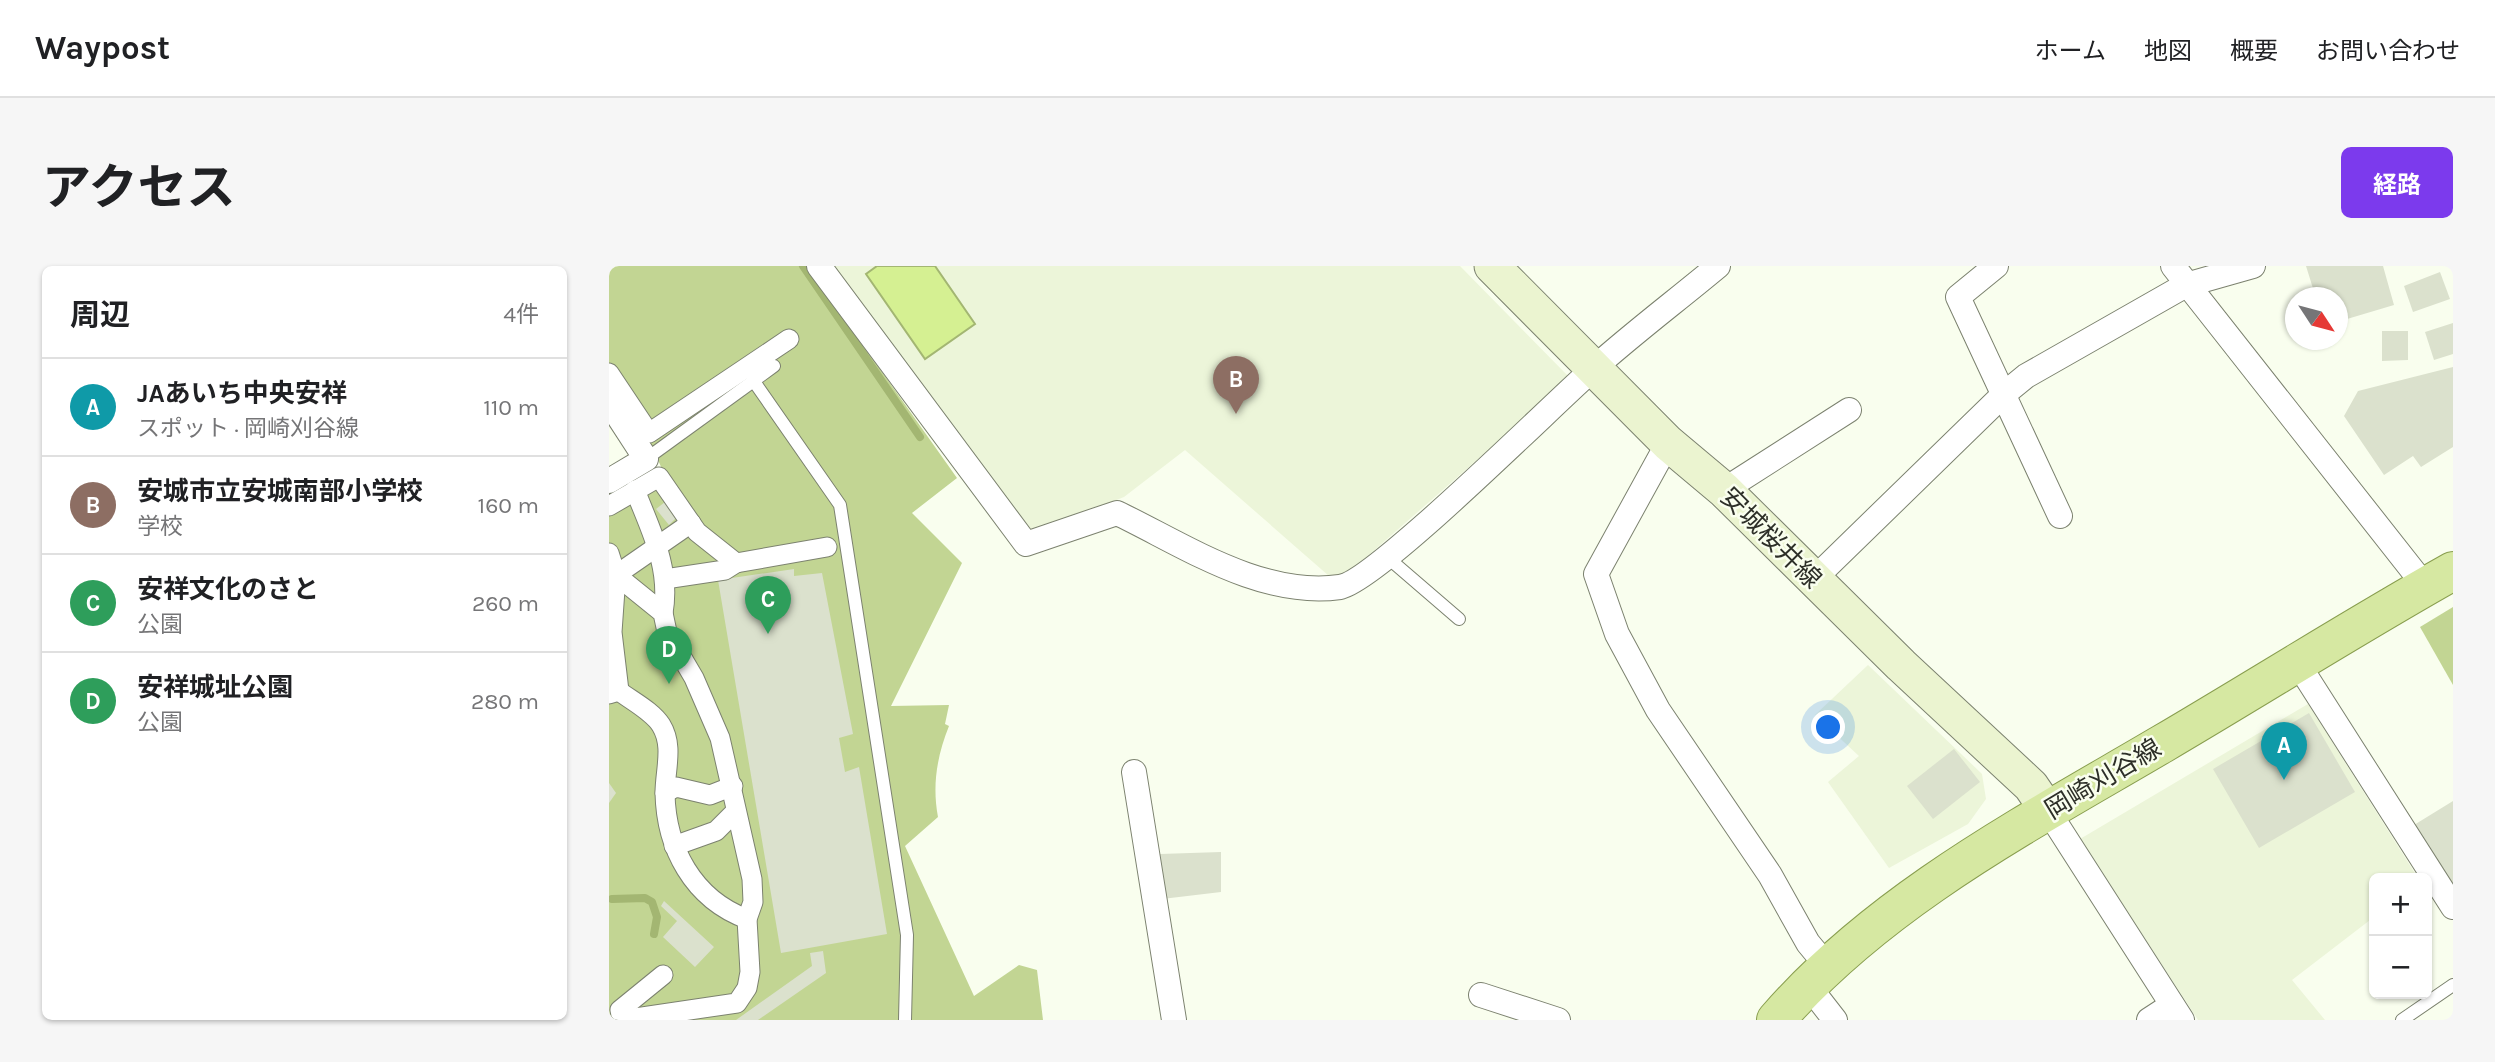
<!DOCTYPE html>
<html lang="ja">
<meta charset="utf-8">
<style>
body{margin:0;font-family:Karla,"Noto Sans JP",sans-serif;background:#f6f6f6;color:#202124}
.controls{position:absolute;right:21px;bottom:21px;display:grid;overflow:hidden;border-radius:10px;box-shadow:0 2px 5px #0004}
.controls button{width:63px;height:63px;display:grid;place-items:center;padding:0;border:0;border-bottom:2px solid #e0e0e0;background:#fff;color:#202124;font:35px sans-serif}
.compass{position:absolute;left:1676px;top:21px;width:63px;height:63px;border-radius:50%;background:#fff;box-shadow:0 2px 5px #0004;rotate:126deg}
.you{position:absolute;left:1220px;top:462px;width:24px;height:24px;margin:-18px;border:5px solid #fff;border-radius:50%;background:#1a73e8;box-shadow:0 0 0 10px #1a73e833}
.badge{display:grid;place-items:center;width:46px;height:46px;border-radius:50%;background:#7c3aed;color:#fff;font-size:23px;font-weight:700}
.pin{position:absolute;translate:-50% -58px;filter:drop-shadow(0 2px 4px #0008)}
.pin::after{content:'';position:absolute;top:37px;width:24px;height:21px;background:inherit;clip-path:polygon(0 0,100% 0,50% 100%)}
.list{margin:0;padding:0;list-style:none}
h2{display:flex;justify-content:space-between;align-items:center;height:91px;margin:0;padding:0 28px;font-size:30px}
h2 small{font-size:23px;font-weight:400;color:#757577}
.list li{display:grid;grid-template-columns:46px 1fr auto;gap:21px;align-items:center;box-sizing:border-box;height:98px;padding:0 28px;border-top:2px solid #e0e0e0}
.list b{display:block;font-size:26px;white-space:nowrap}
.list p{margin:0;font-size:23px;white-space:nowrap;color:#757577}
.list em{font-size:23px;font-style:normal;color:#757577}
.map{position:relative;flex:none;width:1844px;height:754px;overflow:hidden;border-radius:10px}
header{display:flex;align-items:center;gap:42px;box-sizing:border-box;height:98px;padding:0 35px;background:#fff;border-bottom:2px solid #e0e0e0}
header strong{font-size:33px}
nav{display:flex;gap:38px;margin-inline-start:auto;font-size:24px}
.intro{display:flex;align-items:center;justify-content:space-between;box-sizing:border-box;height:168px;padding:0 42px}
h1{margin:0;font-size:49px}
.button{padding:18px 32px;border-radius:10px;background:#7c3aed;color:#fff;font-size:24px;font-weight:700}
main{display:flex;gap:42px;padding:0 42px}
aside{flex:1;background:#fff;border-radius:10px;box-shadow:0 2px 5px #0004}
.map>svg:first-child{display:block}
.built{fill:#ecf5d9}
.green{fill:#c2d593}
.water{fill:#d5f092;stroke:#a3b672;stroke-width:2}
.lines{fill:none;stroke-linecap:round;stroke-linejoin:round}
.stream{stroke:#a3b672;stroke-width:8}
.building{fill:#dbe1cd}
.service-casing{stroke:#7c826f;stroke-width:14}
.pedestrian-casing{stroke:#7c826f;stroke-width:21}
.minor-casing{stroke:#7c826f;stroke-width:26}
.secondary-casing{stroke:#7c826f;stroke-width:37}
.primary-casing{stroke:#899e4f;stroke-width:40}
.service{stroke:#fff;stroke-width:12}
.pedestrian{stroke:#fff;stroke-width:19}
.minor{stroke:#fff;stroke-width:24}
.secondary{stroke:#ebf4d0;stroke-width:35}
.primary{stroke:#d6e8a2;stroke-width:38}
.labels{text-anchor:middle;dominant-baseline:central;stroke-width:5;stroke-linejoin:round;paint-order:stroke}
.street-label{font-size:26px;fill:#2d2f28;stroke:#f9feee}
</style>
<header>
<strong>Waypost</strong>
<nav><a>ホーム</a><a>地図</a><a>概要</a><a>お問い合わせ</a></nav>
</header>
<div class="intro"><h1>アクセス</h1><a class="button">経路</a></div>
<main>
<aside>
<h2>周辺<small>4件</small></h2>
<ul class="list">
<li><span class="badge" style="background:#0f9aa8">A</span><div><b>JAあいち中央安祥</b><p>スポット · 岡崎刈谷線</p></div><em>110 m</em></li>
<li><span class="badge" style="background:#8d6e63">B</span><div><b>安城市立安城南部小学校</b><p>学校</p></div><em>160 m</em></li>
<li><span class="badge" style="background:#2e9e5b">C</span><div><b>安祥文化のさと</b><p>公園</p></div><em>260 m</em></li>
<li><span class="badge" style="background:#2e9e5b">D</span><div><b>安祥城址公園</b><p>公園</p></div><em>280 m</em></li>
</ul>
</aside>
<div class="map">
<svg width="1844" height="754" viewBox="0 0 1844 754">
<rect width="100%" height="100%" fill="#f9feee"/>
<g class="built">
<path d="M220,0H851L961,112L728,317L576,184L515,231L424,267Z"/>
<path d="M1259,399L1373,508L1377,533L1359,558L1280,602L1219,516L1250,490L1206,449Z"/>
<path d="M1699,438L1809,612H1765V651L1683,714L1716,754H1589L1471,573Z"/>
</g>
<g class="green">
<path d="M0,0H198L348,212L303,247L353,297L282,440L340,439L336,458L340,460C328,490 323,519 329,551L296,580L365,730L410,699L428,704L434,754H0V247L53,203L40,174L0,120Z"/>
<path d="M1844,341V419L1811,361Z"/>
</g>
<path class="water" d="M268,0H326L366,58L316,93L257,8Z"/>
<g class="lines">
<g class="stream">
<path d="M194,0L311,171"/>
<path d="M3,633L36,632L43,636L48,651L45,668"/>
</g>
</g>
<g class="building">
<path d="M1697,0H1774L1785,39L1728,56V32H1707Z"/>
<path d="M1831,6L1841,33L1804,46L1795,20Z"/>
<path d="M1844,57V88L1825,94L1816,66Z"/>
<path d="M1773,65H1799V94L1773,95Z"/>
<path d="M1844,101V181L1812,201L1804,190L1775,209L1735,150L1749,125Z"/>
<path d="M56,236L68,251L60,259L47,243Z"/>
<path d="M185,303V310L213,307L244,468L230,472L236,506L250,501L278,668L172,687L109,314Z"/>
<path d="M1700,447L1746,526L1650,582L1604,503Z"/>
<path d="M1345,483L1371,516L1324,553L1298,520Z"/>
<path d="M0,517L7,527L0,537Z"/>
<path d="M1844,535V620L1805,559Z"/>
<path d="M612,586V626L553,633L551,588Z"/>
<path d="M55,635L105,681L86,701L54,671L68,655L52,640Z"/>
<path d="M214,685L217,707L149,754H127L203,700L201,687Z"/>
</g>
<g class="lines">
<defs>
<g id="service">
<path d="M144,114L231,239L298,669L296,754"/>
<path d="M37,193L165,100"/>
<path d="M778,291L850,353"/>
<path d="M1793,754L1844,719"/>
</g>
<g id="pedestrian">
<path d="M0,107L40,167L180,73"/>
<path d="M26,224C42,265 62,302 54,347"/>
<path d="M0,240L50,211L88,266L127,297L218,281"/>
<path d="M0,287L7,309L3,366L10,425L0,428"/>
<path d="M7,309L82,257"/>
<path d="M0,310L7,309L54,347L58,366L85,412L111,472L143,613L144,636L138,653L141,706L138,722L128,737L13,754"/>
<path d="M56,313L116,304L127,297"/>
<path d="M10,425C23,435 43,445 52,459C65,480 56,504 56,527C57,582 84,633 138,653"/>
<path d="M56,527L67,521L101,529L124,520"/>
<path d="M65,580L107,565L126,546"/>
<path d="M13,754L11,744L54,709"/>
</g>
<g id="minor">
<path d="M210,0L417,278L508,247C575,279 652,332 731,321C766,316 943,139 983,104C1023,68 1067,35 1109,0"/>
<path d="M1387,0L1349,31L1451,250"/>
<path d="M1564,0L1816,320"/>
<path d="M0,136L37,193L0,215"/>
<path d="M1059,177L987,308L1008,368L1049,444L1161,609L1199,677L1218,700"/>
<path d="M1115,224L1240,144"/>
<path d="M1204,314L1395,128L1417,110L1577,19L1644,0"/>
<path d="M1689,398L1844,641"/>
<path d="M525,506L565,754"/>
<path d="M1439,545L1573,754"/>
<path d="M1198,718L1226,754"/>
<path d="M872,729L949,754"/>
<path d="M1540,754L1563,739"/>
</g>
<path id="secondary" d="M883,0L1059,177L1115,224L1292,399L1422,520L1439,545"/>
<path id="primary" d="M1167,754C1271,634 1417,558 1553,478C1650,421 1746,360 1844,305"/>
</defs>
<use href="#service" class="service-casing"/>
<use href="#pedestrian" class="pedestrian-casing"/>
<use href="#minor" class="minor-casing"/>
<use href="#secondary" class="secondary-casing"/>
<use href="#primary" class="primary-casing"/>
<use href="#service" class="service"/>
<use href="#pedestrian" class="pedestrian"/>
<use href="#minor" class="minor"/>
<use href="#secondary" class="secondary"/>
<use href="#primary" class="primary"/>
</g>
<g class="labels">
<g class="street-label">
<text transform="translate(1162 272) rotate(45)">安城桜井線</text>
<text transform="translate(1494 513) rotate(-31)">岡崎刈谷線</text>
</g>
</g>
</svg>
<div class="controls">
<button>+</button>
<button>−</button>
</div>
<svg class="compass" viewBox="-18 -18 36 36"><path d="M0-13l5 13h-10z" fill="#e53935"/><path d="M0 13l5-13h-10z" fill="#757577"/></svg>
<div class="you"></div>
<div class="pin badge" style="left:1675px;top:514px;background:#0f9aa8">A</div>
<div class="pin badge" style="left:627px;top:148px;background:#8d6e63">B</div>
<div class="pin badge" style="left:159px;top:368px;background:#2e9e5b">C</div>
<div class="pin badge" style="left:60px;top:418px;background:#2e9e5b">D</div>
</div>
</main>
